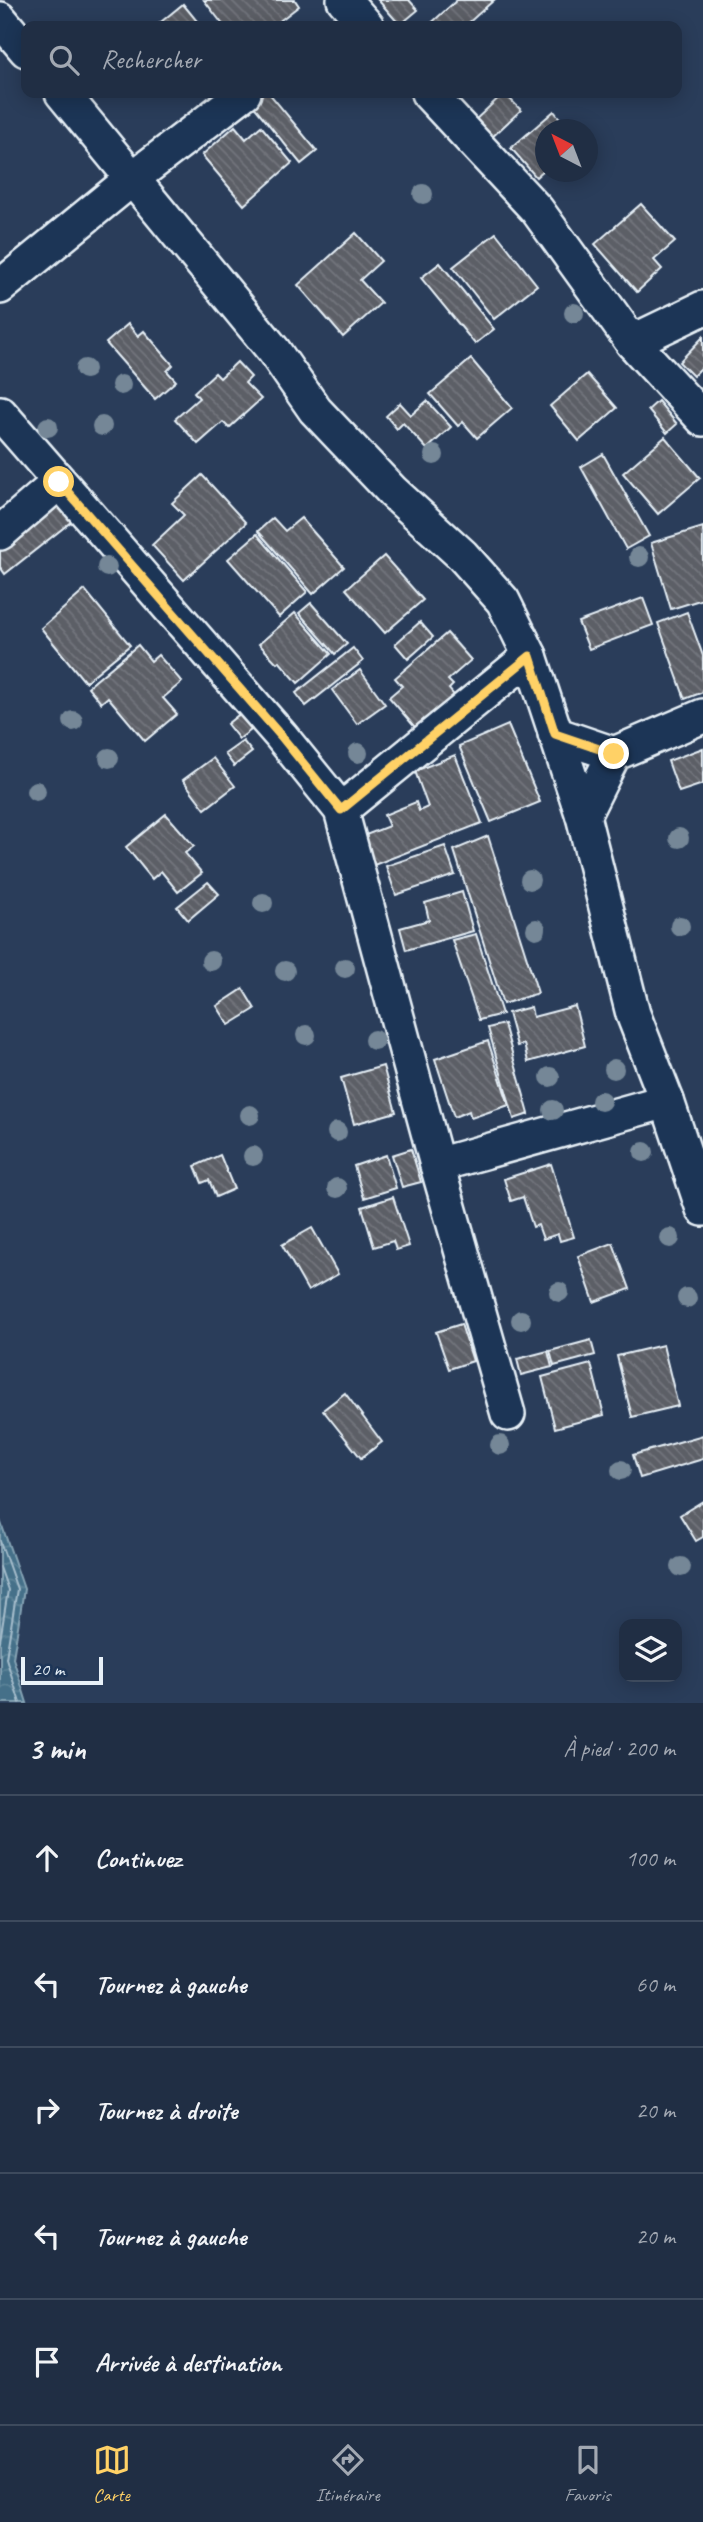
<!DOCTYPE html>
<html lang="fr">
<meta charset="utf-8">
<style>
body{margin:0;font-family:Caveat,sans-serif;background:#28364b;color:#f1f3f6}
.controls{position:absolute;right:21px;bottom:21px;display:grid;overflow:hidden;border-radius:14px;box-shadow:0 4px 18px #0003}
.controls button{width:63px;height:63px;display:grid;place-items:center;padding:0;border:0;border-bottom:2px solid #3d4a5d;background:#202e44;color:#f1f3f6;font:35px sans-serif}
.compass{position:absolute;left:535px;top:119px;width:63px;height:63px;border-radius:50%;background:#202e44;box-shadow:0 4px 18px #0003;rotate:318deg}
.scale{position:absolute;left:21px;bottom:18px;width:82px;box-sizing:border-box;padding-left:7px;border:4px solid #e8f1f8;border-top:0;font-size:19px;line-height:24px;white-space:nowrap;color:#e8f1f8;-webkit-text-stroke:5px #1d3557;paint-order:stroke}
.stop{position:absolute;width:21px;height:21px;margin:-16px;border:5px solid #ffd166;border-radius:50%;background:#fff}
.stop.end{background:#ffd166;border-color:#fff;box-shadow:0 2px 7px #0008}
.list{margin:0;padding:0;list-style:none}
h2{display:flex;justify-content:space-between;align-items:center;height:91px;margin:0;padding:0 28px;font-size:30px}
h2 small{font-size:23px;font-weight:400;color:#a2a8b2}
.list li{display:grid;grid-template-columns:46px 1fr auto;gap:21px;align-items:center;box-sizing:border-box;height:126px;padding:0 28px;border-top:2px solid #3d4a5d}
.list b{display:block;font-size:26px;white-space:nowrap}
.list em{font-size:23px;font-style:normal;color:#a2a8b2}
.icon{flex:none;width:38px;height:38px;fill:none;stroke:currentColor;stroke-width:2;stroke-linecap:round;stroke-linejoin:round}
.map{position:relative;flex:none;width:703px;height:1703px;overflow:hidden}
.search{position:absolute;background:#202e44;box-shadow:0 4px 18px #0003;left:21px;right:21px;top:21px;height:77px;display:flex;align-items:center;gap:18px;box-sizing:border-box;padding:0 24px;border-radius:14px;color:#a2a8b2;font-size:26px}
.sheet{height:721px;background:#202e44}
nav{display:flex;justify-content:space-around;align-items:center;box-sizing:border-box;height:98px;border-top:2px solid #3d4a5d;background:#202e44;font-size:19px;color:#a2a8b2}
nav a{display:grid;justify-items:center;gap:4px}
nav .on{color:#ffd166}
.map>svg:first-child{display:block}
.water{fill:url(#water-waves);stroke:#86a4b5;stroke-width:2}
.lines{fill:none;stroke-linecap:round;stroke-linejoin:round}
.shore{stroke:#a6bdcc;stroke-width:2}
.building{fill:url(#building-back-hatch);stroke:#e8f1f8;stroke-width:2}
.street-casing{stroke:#e8f1f8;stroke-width:38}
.street{stroke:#1d3557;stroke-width:33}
.tree{fill:#748797}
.route{stroke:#ffd166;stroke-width:9}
</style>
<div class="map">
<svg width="703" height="1703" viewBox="0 0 703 1703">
<defs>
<pattern id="water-waves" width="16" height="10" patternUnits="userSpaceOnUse" patternTransform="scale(1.75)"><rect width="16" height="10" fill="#447089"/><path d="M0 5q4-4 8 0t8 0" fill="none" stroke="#5f859a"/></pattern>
<pattern id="building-back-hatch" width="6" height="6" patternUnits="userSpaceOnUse" patternTransform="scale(1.75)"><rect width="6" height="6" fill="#5c5e66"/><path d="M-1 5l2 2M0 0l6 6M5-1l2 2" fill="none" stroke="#73767d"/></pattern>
</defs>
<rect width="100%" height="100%" fill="#2a3d5a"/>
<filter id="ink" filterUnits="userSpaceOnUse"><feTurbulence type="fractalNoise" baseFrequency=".0143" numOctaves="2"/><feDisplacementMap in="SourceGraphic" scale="14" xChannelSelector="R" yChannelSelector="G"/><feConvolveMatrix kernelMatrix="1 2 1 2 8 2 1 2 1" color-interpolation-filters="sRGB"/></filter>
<g filter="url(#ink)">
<path class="water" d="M0,1520L24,1589L13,1658L27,1703H0Z"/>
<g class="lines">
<g class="shore">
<path d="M0,1541L17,1589L6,1658L20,1703"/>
<path d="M0,1567L8,1590L0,1641"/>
</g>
</g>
<g class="building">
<path d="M204,0H295L299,6L273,26H224Z"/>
<path d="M378,0H409L418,10L400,25Z"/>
<path d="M457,0H494L465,26H428Z"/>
<path d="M183,4L201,26H156Z"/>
<path d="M256,93H269L317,151L301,164L248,99Z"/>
<path d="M504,93L521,110L490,139L473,122Z"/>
<path d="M554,111L569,130H546V168L536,177L511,148Z"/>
<path d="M235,126L246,139L261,126L292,163L244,205L202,155Z"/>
<path d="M641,204L675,242L654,260L662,269L637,292L595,244Z"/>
<path d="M356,233L381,261L360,280L381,303L343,337L298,285Z"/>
<path d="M496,233L537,285L494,319L453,267Z"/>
<path d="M440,263L494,329L475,344L421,278Z"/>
<path d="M128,324L138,336L144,331L173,365L167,371L176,381L155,399L106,343Z"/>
<path d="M703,337V366L693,376L679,362Z"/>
<path d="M471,359L512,408L477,438L463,422L458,426L430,394Z"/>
<path d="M237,362L251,377L245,383L261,399L229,428L223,422L198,444L175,419L199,398L194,392L215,373L220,378Z"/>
<path d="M587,374L617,408L579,441L550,406Z"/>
<path d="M427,401L451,427L427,449L403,423L397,429L386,416L400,403L411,415Z"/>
<path d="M658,401L677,424L667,433L648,410Z"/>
<path d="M665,437L700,478L658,514L623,473Z"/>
<path d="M603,454L649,536L626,549L581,467Z"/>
<path d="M202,475L246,523L184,580L152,545L184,515L172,503Z"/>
<path d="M55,499L72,521L5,574L0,567V543Z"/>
<path d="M273,518L285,531L301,518L344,567L313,594L258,531Z"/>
<path d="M703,527V599L671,609L651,543Z"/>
<path d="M257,534L307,592L279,617L228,559Z"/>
<path d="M384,556L423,600L385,633L346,589Z"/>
<path d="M85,590L130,645L85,682L41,628Z"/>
<path d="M643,598L653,625L589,649L578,622Z"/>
<path d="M311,603L347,644L335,654L299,613Z"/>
<path d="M687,612L703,656V692L685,699L658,623Z"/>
<path d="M295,613L331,654L298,683L279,661L277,663L259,644Z"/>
<path d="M420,622L433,637L408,659L395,644Z"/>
<path d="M447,633L471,660L448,680L453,685L449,689L457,699L419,732L389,697L402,686L395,678Z"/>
<path d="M138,645L151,661L158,655L182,682L163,698L177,714L145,741L108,697L101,703L88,687Z"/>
<path d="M353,648L363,661L306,706L296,693Z"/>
<path d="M360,670L385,704L357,724L332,690Z"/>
<path d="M247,708L259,724L239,739L227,724Z"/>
<path d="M508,725L540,802L491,822L459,746Z"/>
<path d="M243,741L252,752L234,766L225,754Z"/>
<path d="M703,748V784L679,792L668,761Z"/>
<path d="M455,755L482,823L374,865L363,836L389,826L384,815L416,802L419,811L428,807L415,771Z"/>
<path d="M213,758L235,786L205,809L183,780Z"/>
<path d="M166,814L194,846L185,853L202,873L178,892L161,871L152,879L126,847Z"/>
<path d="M488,836L538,993L503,1004L454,850Z"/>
<path d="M445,846L455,875L396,895L386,866Z"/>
<path d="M208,882L219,894L188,920L177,907Z"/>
<path d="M462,892L473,931L406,950L400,928L429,920L425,903Z"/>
<path d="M476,934L502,1014L479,1020L452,940Z"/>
<path d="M243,989L255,1009L229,1025L217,1006Z"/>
<path d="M575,1006L585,1046L528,1062L524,1044L517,1046L508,1013L531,1007L533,1017Z"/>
<path d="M504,1024L529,1114L514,1119L488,1028Z"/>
<path d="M488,1041L509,1105L471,1118L469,1111L454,1117L435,1059Z"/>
<path d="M383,1066L396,1112L354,1124L341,1078Z"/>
<path d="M411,1149L421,1182L402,1187L392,1155Z"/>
<path d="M220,1155L234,1189L216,1197L209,1180L202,1183L195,1166Z"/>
<path d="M386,1155L396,1188L364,1198L354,1166Z"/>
<path d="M551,1164L574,1237L560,1241L558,1234L543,1239L538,1225L533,1227L523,1197L511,1201L504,1179Z"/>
<path d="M393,1197L409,1246L396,1250L393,1241L374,1247L362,1207Z"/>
<path d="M312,1228L338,1274L308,1291L282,1245Z"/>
<path d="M613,1243L630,1289L594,1302L578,1256Z"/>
<path d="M461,1324L473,1361L449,1369L436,1332Z"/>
<path d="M591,1340L595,1355L554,1366L550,1351Z"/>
<path d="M663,1345L678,1406L632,1417L617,1356Z"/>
<path d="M548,1351L552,1367L521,1375L517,1359Z"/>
<path d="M591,1364L604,1415L555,1428L542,1377Z"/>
<path d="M345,1393L382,1442L361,1458L323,1410Z"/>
<path d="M703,1435V1459L640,1478L633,1455Z"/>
<path d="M703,1501V1537L696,1541L680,1515Z"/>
</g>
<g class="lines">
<defs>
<g id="street">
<path d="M344,0L367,26"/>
<path d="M0,19L26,50"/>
<path d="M62,93L274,351L315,410L393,492L462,555L503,601L530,656L583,816L633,1014L667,1101L703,1209"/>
<path d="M428,93L537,210L632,342L703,419"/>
<path d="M0,287L133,178L244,93"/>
<path d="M632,342L703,308"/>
<path d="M0,413L281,736L341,810L437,1165L508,1414"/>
<path d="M0,533L59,482"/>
<path d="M555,734L614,754"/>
<path d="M341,810L530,656"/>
<path d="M583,816L614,754L703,716"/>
<path d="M437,1165L667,1101"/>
</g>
</defs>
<use href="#street" class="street-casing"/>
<use href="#street" class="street"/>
</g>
<g class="tree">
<circle cx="423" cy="194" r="10"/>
<circle cx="574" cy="313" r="10"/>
<circle cx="85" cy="369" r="10"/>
<circle cx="121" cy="385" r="10"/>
<circle cx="102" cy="426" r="10"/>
<circle cx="48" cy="427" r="10"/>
<circle cx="434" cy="455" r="10"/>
<circle cx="639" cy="557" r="10"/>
<circle cx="107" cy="567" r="10"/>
<circle cx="73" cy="721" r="10"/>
<circle cx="358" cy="753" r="10"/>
<circle cx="109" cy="758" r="10"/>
<circle cx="36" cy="791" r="10"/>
<circle cx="679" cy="838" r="10"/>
<circle cx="530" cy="880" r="10"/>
<circle cx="263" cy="903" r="10"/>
<circle cx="680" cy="926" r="10"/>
<circle cx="536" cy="929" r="10"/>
<circle cx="211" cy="961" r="10"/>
<circle cx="345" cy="968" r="10"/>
<circle cx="285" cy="971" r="10"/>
<circle cx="306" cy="1035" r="10"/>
<circle cx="374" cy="1040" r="10"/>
<circle cx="614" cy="1069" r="10"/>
<circle cx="550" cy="1077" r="10"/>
<circle cx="601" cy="1101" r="10"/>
<circle cx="553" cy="1110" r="10"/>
<circle cx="250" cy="1115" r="10"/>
<circle cx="337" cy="1132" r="10"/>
<circle cx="644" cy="1152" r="10"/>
<circle cx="253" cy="1156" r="10"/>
<circle cx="337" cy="1188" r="10"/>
<circle cx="670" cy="1238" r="10"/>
<circle cx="559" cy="1292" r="10"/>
<circle cx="687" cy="1298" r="10"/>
<circle cx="521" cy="1320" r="10"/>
<circle cx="500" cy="1445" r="10"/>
<circle cx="621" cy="1470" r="10"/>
<circle cx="681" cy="1567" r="10"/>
</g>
</g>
<g class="lines" filter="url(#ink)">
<path class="route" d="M59,482L281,736L341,810L530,656L555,734L614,754"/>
</g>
</svg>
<div class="controls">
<button><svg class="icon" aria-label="layers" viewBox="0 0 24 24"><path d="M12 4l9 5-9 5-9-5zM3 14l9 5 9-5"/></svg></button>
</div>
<svg class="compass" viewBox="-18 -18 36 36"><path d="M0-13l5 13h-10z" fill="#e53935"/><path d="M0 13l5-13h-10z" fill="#a2a8b2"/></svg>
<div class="scale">20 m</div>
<div class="stop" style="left:59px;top:482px"></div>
<div class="stop end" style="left:614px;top:754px"></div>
<div class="search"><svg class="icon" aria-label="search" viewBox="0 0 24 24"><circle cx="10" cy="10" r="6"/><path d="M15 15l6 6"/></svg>Rechercher</div>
</div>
<section class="sheet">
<h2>3 min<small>À pied · 200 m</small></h2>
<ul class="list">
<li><svg class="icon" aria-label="ahead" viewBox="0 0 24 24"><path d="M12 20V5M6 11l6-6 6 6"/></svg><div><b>Continuez</b></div><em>100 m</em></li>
<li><svg class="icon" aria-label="left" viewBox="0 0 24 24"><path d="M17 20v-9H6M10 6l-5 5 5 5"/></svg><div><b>Tournez à gauche</b></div><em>60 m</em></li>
<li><svg class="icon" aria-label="right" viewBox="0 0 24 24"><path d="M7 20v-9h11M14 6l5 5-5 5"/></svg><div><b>Tournez à droite</b></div><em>20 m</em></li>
<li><svg class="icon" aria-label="left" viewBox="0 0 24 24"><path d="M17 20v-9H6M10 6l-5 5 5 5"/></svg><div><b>Tournez à gauche</b></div><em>20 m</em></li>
<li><svg class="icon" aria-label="arrive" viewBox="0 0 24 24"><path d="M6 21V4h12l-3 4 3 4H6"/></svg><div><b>Arrivée à destination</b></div></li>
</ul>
</section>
<nav>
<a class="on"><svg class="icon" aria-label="map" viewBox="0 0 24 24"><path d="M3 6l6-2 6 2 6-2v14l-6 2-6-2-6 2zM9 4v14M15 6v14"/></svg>Carte</a>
<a><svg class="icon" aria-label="directions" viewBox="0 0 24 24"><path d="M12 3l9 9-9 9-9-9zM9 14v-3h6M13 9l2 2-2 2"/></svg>Itinéraire</a>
<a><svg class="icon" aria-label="saved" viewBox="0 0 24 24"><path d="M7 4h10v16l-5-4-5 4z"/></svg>Favoris</a>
</nav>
